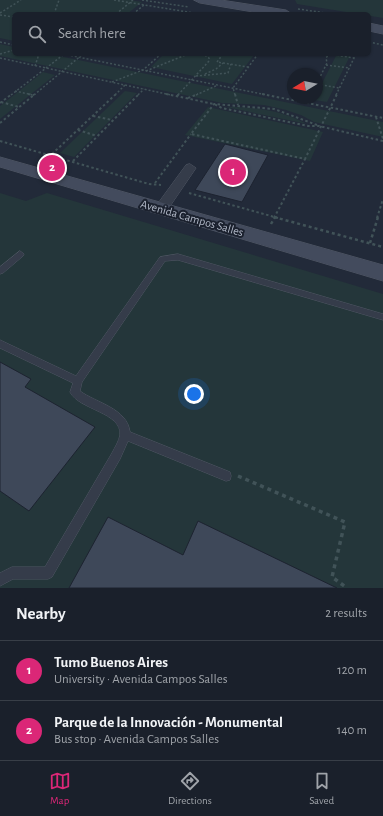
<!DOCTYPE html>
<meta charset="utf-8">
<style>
body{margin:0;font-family:"Alegreya Sans",sans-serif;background:#232833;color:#f1f3f6}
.compass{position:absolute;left:287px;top:68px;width:36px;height:36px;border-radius:50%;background:#1a202b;box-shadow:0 1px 3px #0004;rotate:260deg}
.you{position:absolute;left:194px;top:394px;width:14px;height:14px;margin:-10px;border:3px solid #fff;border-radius:50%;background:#1a73e8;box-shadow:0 0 0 6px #1a73e833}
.badge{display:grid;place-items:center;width:26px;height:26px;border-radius:50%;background:#db2777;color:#fff;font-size:13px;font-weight:700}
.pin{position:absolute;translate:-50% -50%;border:2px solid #fff;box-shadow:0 1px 4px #0006}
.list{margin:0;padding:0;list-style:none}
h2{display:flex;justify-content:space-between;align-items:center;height:52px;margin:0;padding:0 16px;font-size:17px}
h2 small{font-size:13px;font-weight:400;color:#9fa3a9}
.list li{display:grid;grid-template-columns:26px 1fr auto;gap:12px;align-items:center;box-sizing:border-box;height:60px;padding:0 16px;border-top:1px solid #383e47}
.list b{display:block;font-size:15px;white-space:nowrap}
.list p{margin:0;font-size:13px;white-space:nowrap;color:#9fa3a9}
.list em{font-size:13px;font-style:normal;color:#9fa3a9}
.icon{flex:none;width:22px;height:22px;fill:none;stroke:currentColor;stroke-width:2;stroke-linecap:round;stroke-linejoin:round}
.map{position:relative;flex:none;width:383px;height:588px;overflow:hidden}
.search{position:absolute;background:#1a202b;box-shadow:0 1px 3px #0004;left:12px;right:12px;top:12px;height:44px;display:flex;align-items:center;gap:10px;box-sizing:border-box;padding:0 14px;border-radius:6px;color:#9fa3a9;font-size:15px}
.sheet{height:172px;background:#1a202b}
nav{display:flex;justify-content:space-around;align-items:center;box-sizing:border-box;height:56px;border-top:1px solid #383e47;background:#1a202b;font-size:11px;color:#9fa3a9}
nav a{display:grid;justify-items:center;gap:2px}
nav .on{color:#db2777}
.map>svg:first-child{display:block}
.green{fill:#24363a}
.building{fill:#3e4859;stroke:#1d2330}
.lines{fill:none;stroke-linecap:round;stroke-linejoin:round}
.service-casing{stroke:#505764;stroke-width:1}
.minor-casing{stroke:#505764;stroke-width:1}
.secondary-casing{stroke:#505764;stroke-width:1}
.path-far3{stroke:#415358;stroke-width:1.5;stroke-dasharray:2 2;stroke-linecap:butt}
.path-far2{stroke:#415358;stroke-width:2;stroke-dasharray:2.5 2.5;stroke-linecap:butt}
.path-far1{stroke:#415358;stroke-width:2.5;stroke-dasharray:3 3;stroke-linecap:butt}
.path{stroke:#415358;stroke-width:3.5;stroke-dasharray:4 4;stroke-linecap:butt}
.service{fill:#353c4a;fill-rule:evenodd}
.minor{fill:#353c4a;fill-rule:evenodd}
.secondary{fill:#434b5d;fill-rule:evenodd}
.labels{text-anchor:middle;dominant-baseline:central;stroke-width:4;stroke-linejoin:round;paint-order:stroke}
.street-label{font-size:12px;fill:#b0b7c6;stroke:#1b212e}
</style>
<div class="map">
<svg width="383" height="588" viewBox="0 0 383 588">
<rect width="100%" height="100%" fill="#222a39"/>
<g class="green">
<path d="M0,0H130L142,2L127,14H14V41L0,38Z"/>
<path d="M295,0H383V18L297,4Z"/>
<path d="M0,44L14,47V54H49L383,122V137L314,122L301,115L286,110L264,105L222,103L0,56Z"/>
<path d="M164,54H247L254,55L232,84L151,67Z"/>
<path d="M337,54H351L327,102L314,100L317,98V93Z"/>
<path d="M43,72L55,75L0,119V106Z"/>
<path d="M125,91L137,93L74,157L60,153Z"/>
<path d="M208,107L323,132L310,161L185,135Z"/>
<path d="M226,107C254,107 281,110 307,124Z"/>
<path d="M0,193L26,201L47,193L383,294V588H0Z"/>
</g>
<g class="building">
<path d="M225,144L268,155L242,202L195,190Z"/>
<path d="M0,362L31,379L25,387L95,427L29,511L0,491Z"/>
<path d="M108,517L183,555L198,521L337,588H69Z"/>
</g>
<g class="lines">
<defs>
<g id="service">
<path d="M20,251L24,254L23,256L3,273L0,274V267Z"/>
<path d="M178,254L383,314V320L178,260L165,261L82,382L80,391C96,403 127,408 130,432L230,472L231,476L230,480L226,481L128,441L120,459L52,577L48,579H13L0,586V573L12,567H45L112,453C115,447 119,441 120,435C122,412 79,410 70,392L73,383L0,348V340L76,376L160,257Z"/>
</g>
<path id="minor" d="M190,164L196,168L166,212H156L155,209L156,206L186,165Z"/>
<g id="secondary">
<path d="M194,0H221L286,10L292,14H265L200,3Z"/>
<path d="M369,23L383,26V34L369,31Z"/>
<path d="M0,157L383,265V281L0,167Z"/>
</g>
</defs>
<use href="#service" class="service-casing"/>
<use href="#minor" class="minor-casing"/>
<use href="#secondary" class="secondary-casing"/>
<g class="path-far3">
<path d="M114,0L200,14"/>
<path d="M142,0L189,7"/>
<path d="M298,9L333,14"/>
<path d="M0,13L21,0"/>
<path d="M54,14L59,0"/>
<path d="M116,14L133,0"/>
<path d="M133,14L144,5"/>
<path d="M0,15L14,17"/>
<path d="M0,42L14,45"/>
<path d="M369,42L383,45"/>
<path d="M0,54L14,50"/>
<path d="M63,54L267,95"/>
<path d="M223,54L217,62L248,67"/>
<path d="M252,54L257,55"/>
<path d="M329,54L354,58"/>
<path d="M0,58L171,95"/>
<path d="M326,65L349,68"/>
<path d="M35,66L39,54"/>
<path d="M146,71L188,54"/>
<path d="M205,74L216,69L223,63"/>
<path d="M196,76L228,73L231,64"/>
<path d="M112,82L143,70L161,54"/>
<path d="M317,83L327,63L326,58L329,54"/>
<path d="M317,84L339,88"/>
<path d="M15,91L33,95"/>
<path d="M11,95L63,55"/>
<path d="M34,95L83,54"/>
<path d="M115,95L125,85"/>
<path d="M138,95L144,89"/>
<path d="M178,95L209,61V58L203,54"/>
<path d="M196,95L218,85"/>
<path d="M235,95L233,88L258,54"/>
<path d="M336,95L356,54"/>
</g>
<g class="path-far2">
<path d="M28,94L34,95"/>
<path d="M166,94L214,104L222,108L308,126H319L383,141"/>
<path d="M235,94L238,105"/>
<path d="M262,94L383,118"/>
<path d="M177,96L179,94"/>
<path d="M188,98L198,94"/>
<path d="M1,102L19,107"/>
<path d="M0,103L12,94"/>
<path d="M306,103L309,98"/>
<path d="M93,116L112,120"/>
<path d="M376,117L383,139"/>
<path d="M0,123L35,94"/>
<path d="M317,125L274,109L214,104L191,134L305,159L337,94"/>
<path d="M78,130L97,136"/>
<path d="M0,141L149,184L161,185"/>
<path d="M52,154L116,94"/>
<path d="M73,161L139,94"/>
<path d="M155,183L191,134"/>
<path d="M189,193L278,218"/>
<path d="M274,218L305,159"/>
<path d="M377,218L383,199"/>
</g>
<g class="path-far1">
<path d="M274,217L383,247"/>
<path d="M271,224L275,217"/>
<path d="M370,243L378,217"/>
</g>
<path class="path" d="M238,476L345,522L332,577L347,588"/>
<use href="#service" class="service"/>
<use href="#minor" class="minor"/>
<use href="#secondary" class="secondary"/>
</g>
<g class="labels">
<g class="street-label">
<text transform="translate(192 218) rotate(16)">Avenida Campos Salles</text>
</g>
</g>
</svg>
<svg class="compass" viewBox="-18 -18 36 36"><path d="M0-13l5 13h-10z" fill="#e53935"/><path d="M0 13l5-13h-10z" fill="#9fa3a9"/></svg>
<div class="you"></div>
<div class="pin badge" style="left:233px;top:172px">1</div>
<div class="pin badge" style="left:52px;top:168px">2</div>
<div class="search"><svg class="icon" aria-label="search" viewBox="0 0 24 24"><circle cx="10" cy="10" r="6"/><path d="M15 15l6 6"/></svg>Search here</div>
</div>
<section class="sheet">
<h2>Nearby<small>2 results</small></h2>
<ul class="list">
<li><span class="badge">1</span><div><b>Tumo Buenos Aires</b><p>University · Avenida Campos Salles</p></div><em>120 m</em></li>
<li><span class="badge">2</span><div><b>Parque de la Innovación - Monumental</b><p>Bus stop · Avenida Campos Salles</p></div><em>140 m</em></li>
</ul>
</section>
<nav>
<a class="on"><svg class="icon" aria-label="map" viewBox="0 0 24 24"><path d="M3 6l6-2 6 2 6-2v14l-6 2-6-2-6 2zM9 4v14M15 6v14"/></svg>Map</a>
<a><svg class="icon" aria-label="directions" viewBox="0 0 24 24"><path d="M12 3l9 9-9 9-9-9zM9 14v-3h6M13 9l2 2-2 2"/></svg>Directions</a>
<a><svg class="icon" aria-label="saved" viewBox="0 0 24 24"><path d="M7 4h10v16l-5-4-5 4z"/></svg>Saved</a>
</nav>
